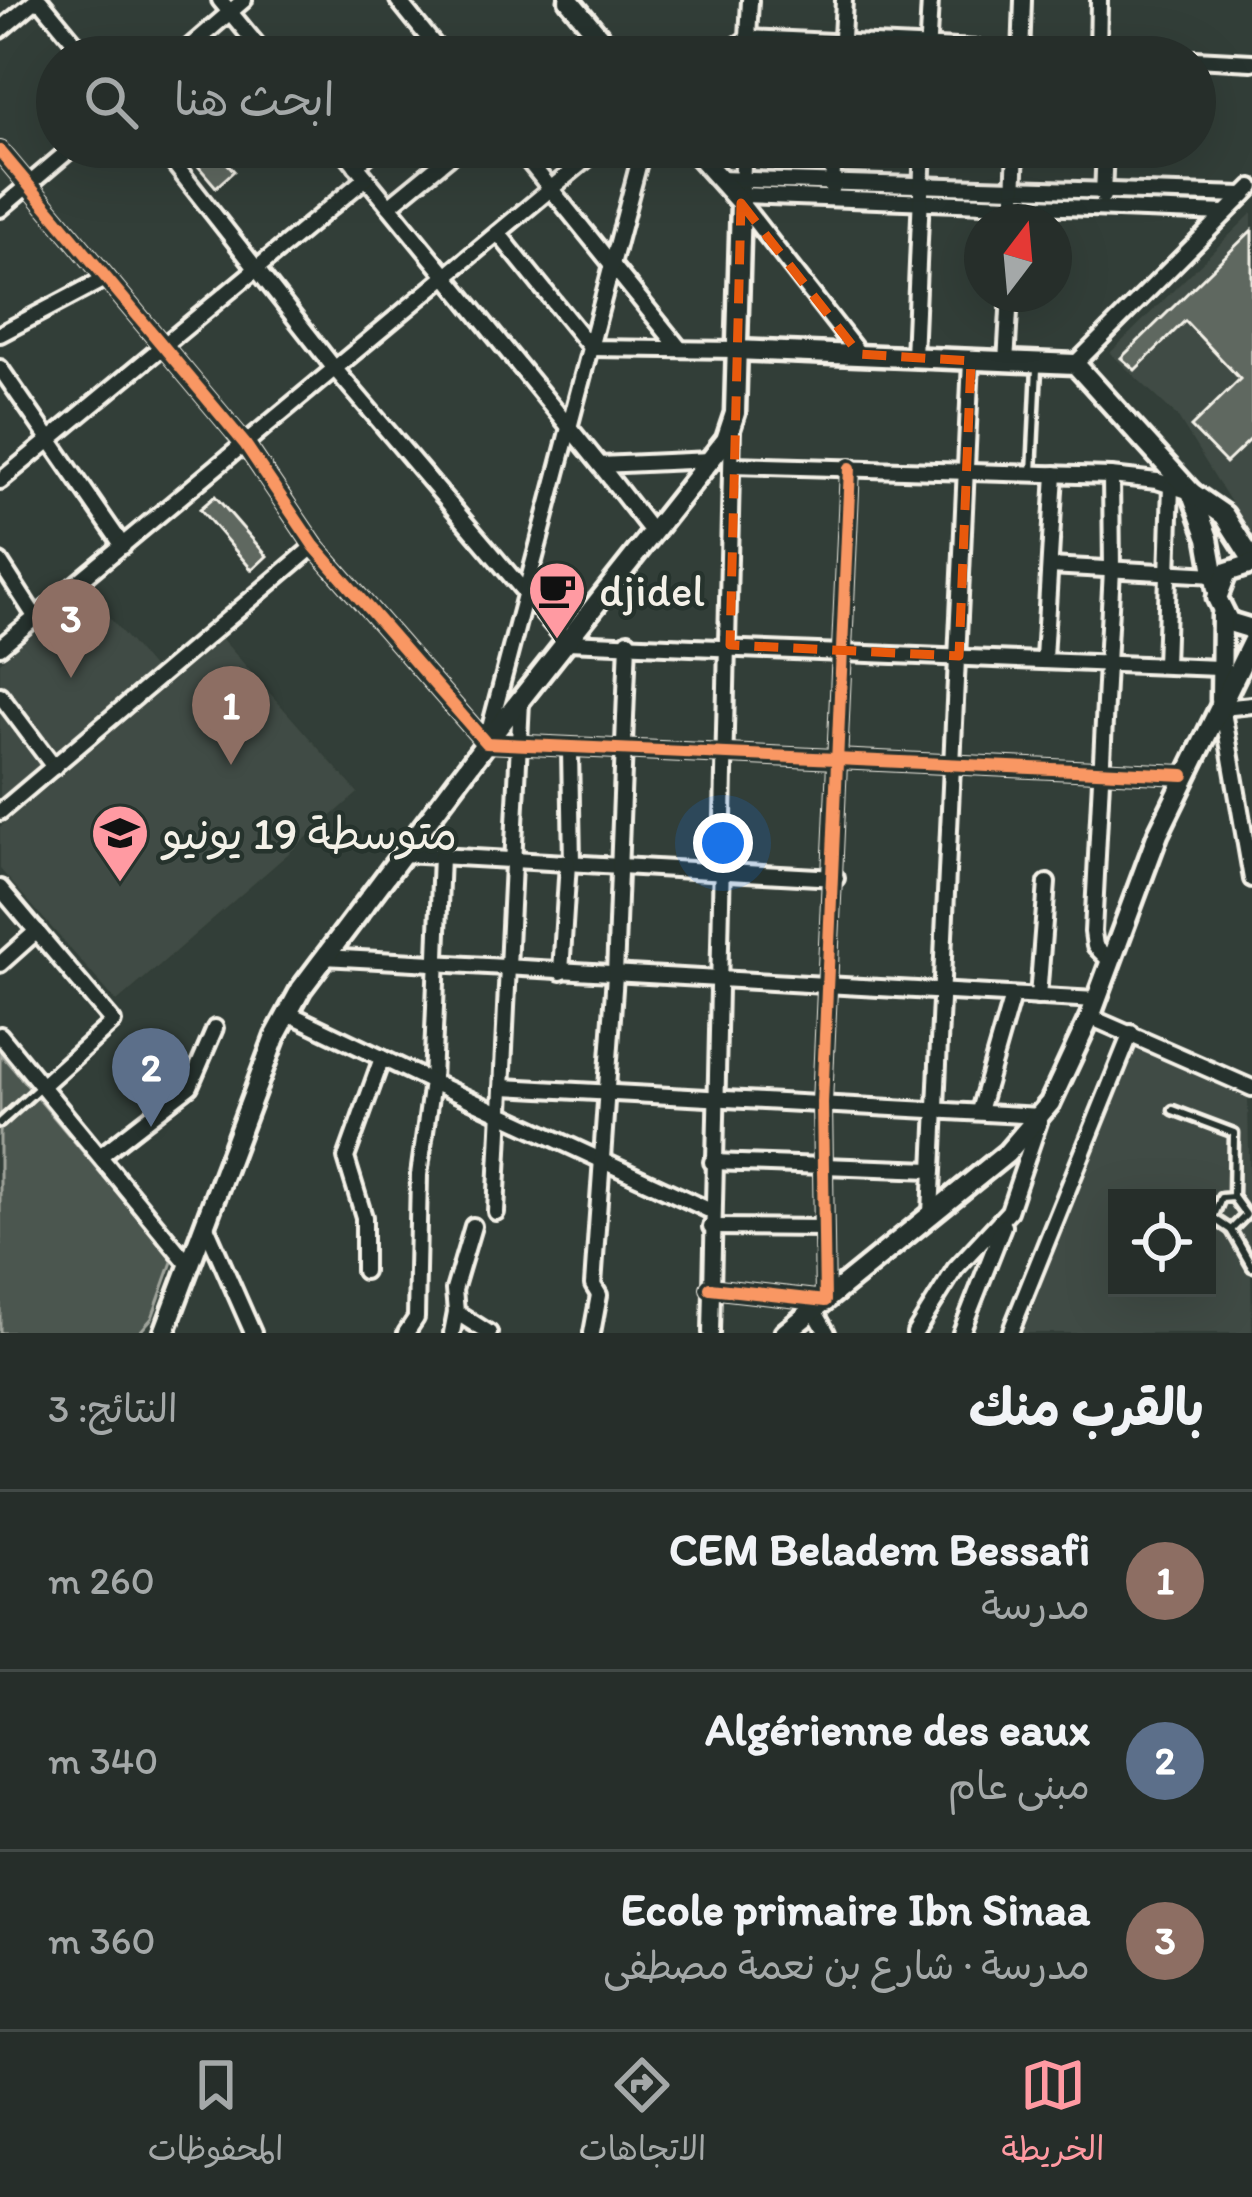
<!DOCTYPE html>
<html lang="ar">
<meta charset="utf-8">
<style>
body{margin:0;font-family:Itim,"Playpen Sans Arabic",sans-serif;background:#323a36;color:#f1f3f6;direction:rtl}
.controls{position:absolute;right:36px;bottom:36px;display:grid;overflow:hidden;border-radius:0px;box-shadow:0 12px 48px #0002}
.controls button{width:108px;height:108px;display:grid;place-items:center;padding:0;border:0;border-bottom:3px solid #424a47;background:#262e2a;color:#f1f3f6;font:60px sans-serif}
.compass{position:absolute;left:964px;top:204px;width:108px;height:108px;border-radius:50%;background:#262e2a;box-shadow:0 12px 48px #0002;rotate:16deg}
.you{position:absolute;left:723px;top:843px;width:42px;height:42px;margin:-30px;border:9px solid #fff;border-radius:50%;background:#1a73e8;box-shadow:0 0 0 18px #1a73e833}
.badge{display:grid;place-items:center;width:78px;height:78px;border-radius:50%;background:#ff9aa2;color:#fff;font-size:39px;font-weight:700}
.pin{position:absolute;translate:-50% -99px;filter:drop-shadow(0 3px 6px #0008)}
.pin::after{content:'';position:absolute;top:63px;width:42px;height:36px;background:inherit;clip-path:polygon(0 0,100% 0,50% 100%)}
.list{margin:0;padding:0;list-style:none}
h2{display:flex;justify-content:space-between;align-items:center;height:156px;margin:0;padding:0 48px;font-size:51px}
h2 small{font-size:39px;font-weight:400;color:#a4a8a8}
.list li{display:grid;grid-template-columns:78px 1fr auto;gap:36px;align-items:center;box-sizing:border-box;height:180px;padding:0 48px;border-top:3px solid #424a47}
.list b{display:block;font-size:45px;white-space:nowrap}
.list p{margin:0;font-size:39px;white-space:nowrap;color:#a4a8a8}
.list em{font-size:39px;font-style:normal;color:#a4a8a8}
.icon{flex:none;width:66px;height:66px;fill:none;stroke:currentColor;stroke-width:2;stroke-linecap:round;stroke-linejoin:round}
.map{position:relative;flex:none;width:1252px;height:1333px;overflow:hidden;direction:ltr}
.search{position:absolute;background:#262e2a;box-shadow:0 12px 48px #0002;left:36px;right:36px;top:36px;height:132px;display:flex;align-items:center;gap:30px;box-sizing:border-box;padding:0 42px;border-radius:66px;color:#a4a8a8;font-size:45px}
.sheet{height:696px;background:#262e2a}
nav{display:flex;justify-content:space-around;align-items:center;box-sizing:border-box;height:168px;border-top:3px solid #424a47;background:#262e2a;font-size:33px;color:#a4a8a8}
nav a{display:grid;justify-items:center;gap:6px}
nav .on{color:#ff9aa2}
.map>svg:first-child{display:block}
.built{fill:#404b44;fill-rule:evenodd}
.green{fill:#4c564f;stroke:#a0a49c;stroke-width:3}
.building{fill:#5f6861;stroke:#f4f1e8;stroke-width:3}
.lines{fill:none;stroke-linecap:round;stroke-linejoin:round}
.lane-casing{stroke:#f4f1e8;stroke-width:15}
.street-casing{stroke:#f4f1e8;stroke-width:22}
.secondary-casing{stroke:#f4f1e8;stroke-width:27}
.lane{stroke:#26332d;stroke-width:6}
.street{stroke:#26332d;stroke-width:14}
.secondary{stroke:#26332d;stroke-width:18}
.cycleway-casing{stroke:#26332d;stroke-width:20}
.cycleway{stroke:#f99763;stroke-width:12}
.marked{fill:none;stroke:#e8590c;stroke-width:9;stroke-dasharray:24 15;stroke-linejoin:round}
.labels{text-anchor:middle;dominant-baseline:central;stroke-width:9;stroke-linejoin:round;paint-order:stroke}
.poi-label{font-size:45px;fill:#f4f1e8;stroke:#26332d;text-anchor:start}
</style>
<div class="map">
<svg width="1252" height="1333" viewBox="0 0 1252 1333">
<rect width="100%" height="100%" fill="#323e38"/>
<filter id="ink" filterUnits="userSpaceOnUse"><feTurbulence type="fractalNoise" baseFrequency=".00833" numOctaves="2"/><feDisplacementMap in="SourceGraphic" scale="24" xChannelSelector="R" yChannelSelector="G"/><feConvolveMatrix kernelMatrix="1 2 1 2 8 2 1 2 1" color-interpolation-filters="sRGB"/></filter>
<g filter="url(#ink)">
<g class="built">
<path d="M1252,213V536L1177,416L1110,353Z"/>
<path d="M86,590L153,669L54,752L0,688V662Z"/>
<path d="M222,639L358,793L117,1002L0,869V827Z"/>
<path d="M0,713L44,765L0,802Z"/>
<path d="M1133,1042L1248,1098L1252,1333H1014ZM1117,1198H1207V1288H1117Z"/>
</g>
<path class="green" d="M0,1053L173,1259L152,1318L139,1333H0Z"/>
<g class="building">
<path d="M216,151L234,171L216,187L198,166Z"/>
<path d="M1252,230V438L1226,463L1191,427L1240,379L1185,321L1135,370L1121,358Z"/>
<path d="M215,496L267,556L252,570L200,509Z"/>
</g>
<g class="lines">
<defs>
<g id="lane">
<path d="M1032,473L1037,368"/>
<path d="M1173,1110L1234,1133L1233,1197L1246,1215L1231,1230L1213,1218L1221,1198L1233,1197"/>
<path d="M0,1123L42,1085"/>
<path d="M1231,1230L1252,1267"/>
</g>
<g id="street">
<path d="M40,0L87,57"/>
<path d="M220,0L267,57"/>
<path d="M398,0L444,57"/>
<path d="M0,30L36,0"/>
<path d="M1098,55L1099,0"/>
<path d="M178,57L244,0"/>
<path d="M569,57L597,34"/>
<path d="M720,57L748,38L1144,57"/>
<path d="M747,57L750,0"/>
<path d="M841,57L844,0"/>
<path d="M927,57L930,0"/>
<path d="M1021,57L1023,0"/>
<path d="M1195,59L1252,62"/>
<path d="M161,147L335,369L567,642L1219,668"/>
<path d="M341,147L600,465"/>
<path d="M517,147L680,349"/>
<path d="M744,147L741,203L859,354"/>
<path d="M0,151L245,444L314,546L486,743L1184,775"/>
<path d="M356,166L377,147"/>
<path d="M719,179L1244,195"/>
<path d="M832,190L834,147"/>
<path d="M742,195L1225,213"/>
<path d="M1103,196L1105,147"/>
<path d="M389,206L461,147"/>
<path d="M0,209L73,147"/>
<path d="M1013,222L1016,147"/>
<path d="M498,233L591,348L736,350"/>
<path d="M0,334L106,278"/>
<path d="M914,357L923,147"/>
<path d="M1006,363L1010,294"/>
<path d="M1075,364L1252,187"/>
<path d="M0,368L123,546"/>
<path d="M732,465L1111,476L1157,481L1191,492"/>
<path d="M0,481L366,178"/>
<path d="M653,533L600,465L711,460"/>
<path d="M0,562L36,618"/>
<path d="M1050,566L1215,575"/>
<path d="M0,647L601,147"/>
<path d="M1044,658L1055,474"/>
<path d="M1165,665L1171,486"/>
<path d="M0,695L54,767"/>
<path d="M1221,700L1252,879"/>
<path d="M1222,708L1252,705"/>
<path d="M486,743L643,147"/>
<path d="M570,750L572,863"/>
<path d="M0,812L314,546"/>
<path d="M403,854L836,878"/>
<path d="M441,856L432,1082L711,1211"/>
<path d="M0,888L113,1022L43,1085"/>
<path d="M324,957L1096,1000"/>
<path d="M1110,961L1095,946L1093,932L1112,569L1111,476"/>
<path d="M0,964L37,931"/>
<path d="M561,972L568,863"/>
<path d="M1038,997L1047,883"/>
<path d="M288,1013L432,1082L419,1175L416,1318L406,1333"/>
<path d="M1090,1017L1252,1088"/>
<path d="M0,1035L189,1265"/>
<path d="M503,1087L1041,1116L1009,1211L955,1269L915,1333"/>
<path d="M979,1111L1012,996"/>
<path d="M100,1156L190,1086L215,1028"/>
<path d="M712,1162L932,1170"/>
<path d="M496,1212L521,701"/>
<path d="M931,1213L971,361"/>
<path d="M205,1224L253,1333"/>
<path d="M473,1226L454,1290L456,1312L489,1333"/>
<path d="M711,1227L823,1228"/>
<path d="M364,1271V1217L346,1158L382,1058"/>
<path d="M710,1288L825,1301L822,1103L850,468"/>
<path d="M814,1310L827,1333"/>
<path d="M452,1333L456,1312"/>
<path d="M592,1333L599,1295L593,1285L615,975L628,641"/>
<path d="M711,1333L732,429"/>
<path d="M961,1333L1003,1226"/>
<path d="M1010,1333L1131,1033"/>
</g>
<g id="secondary">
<path d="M569,0L616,57"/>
<path d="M736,350L1075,364L1191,492L1208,538L1217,589"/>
<path d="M1192,493L1224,515L1252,559"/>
<path d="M1252,564L1227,572L1217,598L1229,622L1252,629"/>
<path d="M1221,700L1222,614"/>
<path d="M164,1333L275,1037L301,989L486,743L726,440L735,413L741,203L691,147"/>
<path d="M785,1333L1007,1153L1050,1103L1090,1017L1158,834L1252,642"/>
</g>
</defs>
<use href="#lane" class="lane-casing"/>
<use href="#street" class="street-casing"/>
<use href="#secondary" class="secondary-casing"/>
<use href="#lane" class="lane"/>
<use href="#street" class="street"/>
<use href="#secondary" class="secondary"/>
<defs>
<g id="cycleway">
<path d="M0,151L245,444L314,546L486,743L1184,775"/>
<path d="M710,1288L825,1301L822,1103L850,468"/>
</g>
</defs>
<use href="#cycleway" class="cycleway-casing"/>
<use href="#cycleway" class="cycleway"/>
</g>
</g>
<path class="marked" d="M741,203L859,354L971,361L959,656L730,645Z"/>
<defs>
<symbol id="cafe-pin" viewBox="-11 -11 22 30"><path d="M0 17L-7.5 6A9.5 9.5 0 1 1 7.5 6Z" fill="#ff9aa2" stroke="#26332d"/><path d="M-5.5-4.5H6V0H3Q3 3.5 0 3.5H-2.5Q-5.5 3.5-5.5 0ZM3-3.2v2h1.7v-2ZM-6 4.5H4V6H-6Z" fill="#111"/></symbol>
<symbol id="school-pin" viewBox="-11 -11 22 30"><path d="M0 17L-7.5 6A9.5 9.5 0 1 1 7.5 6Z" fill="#ff9aa2" stroke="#26332d"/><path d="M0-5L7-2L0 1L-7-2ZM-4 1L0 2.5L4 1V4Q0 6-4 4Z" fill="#111"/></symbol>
</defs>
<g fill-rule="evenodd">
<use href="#cafe-pin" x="524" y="557" width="66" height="90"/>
<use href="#school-pin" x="87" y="800" width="66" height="90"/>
</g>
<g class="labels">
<g class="poi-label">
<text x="599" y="590">djidel</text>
<text x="162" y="833">متوسطة 19 يونيو</text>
</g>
</g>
</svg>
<div class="controls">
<button><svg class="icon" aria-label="locate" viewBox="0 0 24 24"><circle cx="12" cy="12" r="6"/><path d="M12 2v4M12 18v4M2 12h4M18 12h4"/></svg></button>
</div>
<svg class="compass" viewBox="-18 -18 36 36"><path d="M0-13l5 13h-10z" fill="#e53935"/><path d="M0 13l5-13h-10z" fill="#a4a8a8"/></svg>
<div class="you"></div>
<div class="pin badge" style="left:231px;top:765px;background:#8d6e63">1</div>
<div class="pin badge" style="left:151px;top:1127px;background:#5c6f8a">2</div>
<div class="pin badge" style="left:71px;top:678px;background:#8d6e63">3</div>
<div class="search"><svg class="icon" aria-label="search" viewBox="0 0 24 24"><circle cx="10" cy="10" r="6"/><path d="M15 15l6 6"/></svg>ابحث هنا</div>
</div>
<section class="sheet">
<h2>بالقرب منك<small>النتائج: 3</small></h2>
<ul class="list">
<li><span class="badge" style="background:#8d6e63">1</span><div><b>CEM Beladem Bessafi</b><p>مدرسة</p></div><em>260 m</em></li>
<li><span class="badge" style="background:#5c6f8a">2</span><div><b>Algérienne des eaux</b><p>مبنى عام</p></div><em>340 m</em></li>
<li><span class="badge" style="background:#8d6e63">3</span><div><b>Ecole primaire Ibn Sinaa</b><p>مدرسة · شارع بن نعمة مصطفى</p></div><em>360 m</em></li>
</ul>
</section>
<nav>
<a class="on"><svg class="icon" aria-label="map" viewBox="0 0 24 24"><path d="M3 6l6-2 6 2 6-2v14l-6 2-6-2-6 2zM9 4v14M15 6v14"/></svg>الخريطة</a>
<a><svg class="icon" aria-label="directions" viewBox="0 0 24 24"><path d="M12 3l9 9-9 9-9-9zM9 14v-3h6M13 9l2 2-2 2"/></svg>الاتجاهات</a>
<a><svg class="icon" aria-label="saved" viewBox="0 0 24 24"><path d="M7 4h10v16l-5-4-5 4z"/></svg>المحفوظات</a>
</nav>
